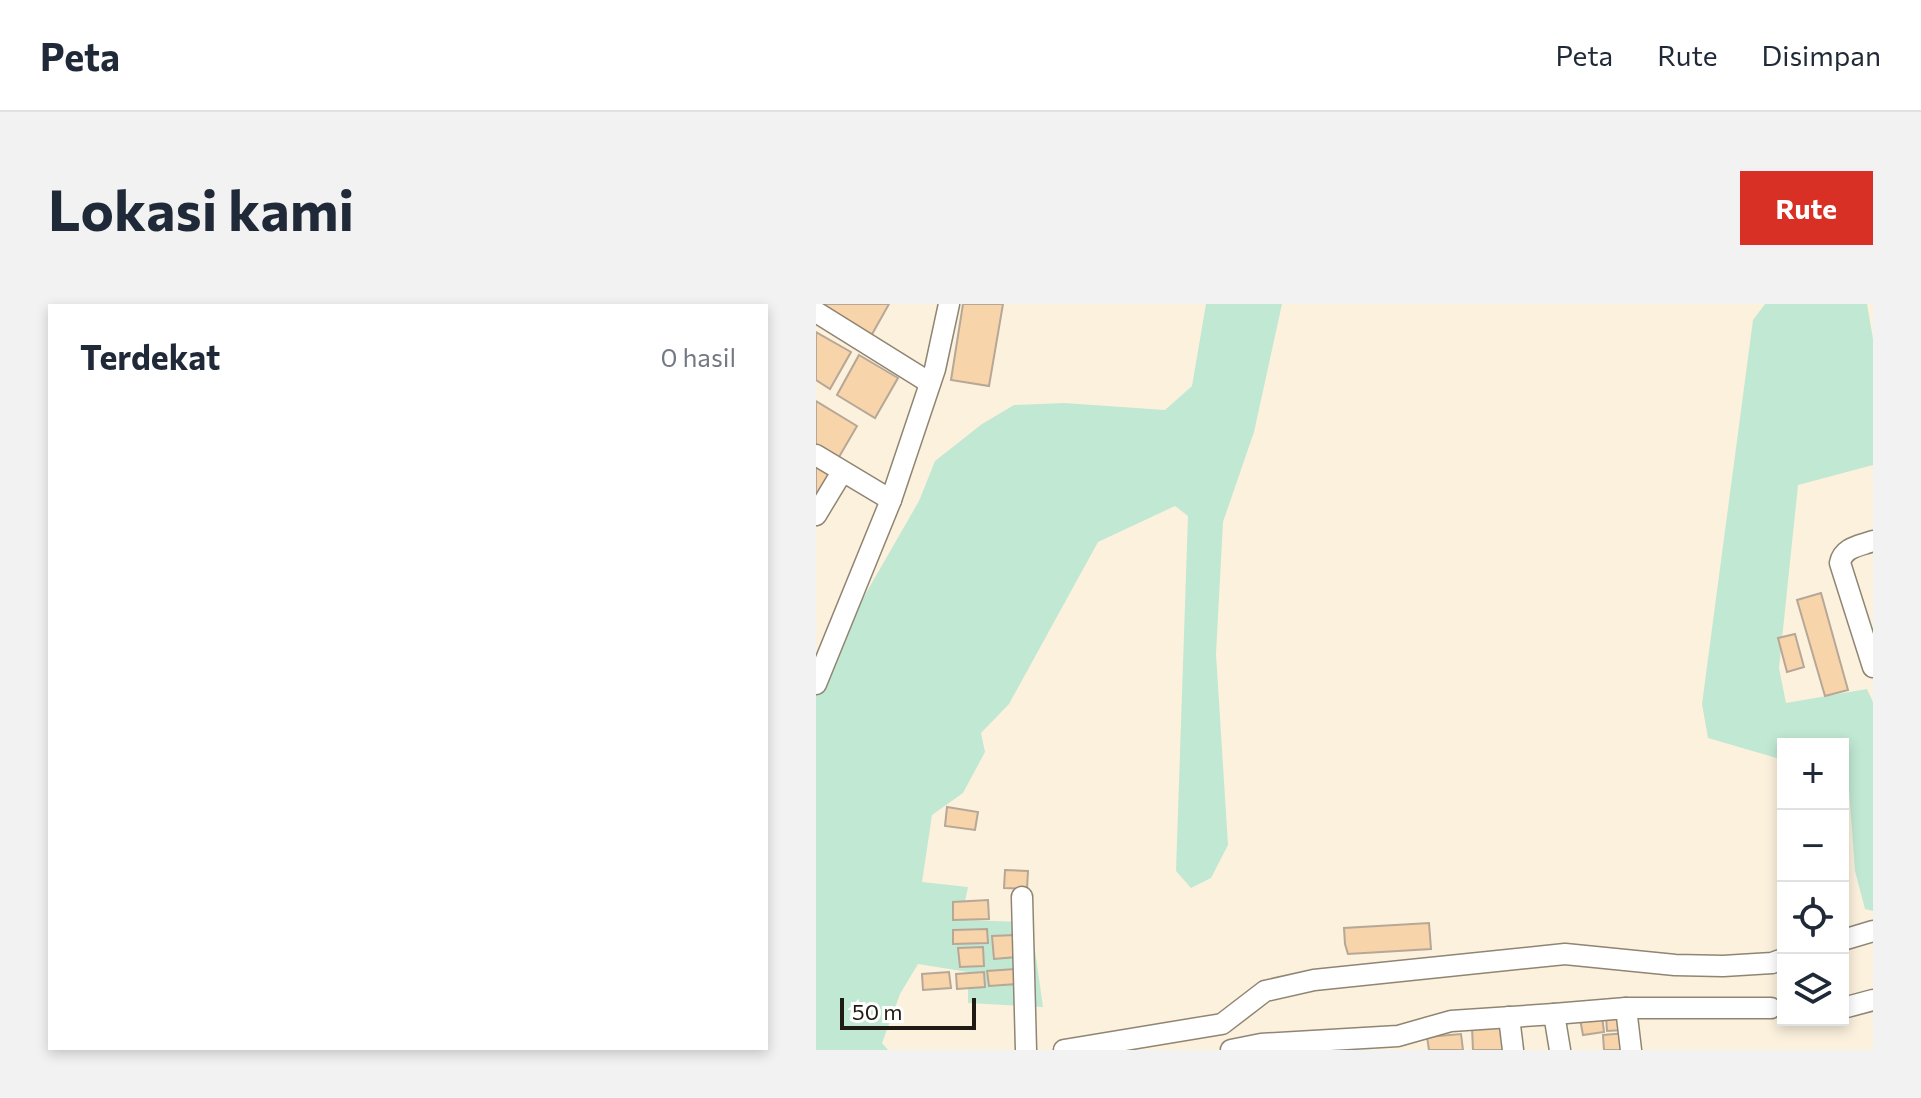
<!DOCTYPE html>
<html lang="id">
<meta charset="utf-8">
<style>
body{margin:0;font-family:Commissioner,sans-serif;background:#f2f2f3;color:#1f2937}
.controls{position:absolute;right:24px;bottom:24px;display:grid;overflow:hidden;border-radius:0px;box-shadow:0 4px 12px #0003}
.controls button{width:72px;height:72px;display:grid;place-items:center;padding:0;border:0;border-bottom:2px solid #e0e1e3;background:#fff;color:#1f2937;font:40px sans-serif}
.scale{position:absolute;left:24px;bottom:20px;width:136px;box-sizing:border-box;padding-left:8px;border:4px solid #1f1b14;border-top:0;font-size:22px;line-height:28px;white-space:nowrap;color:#1f1b14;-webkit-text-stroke:6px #fff;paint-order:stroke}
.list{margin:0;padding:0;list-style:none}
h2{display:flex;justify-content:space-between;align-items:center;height:104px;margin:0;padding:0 32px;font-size:34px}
h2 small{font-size:26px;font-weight:400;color:#747a83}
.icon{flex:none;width:44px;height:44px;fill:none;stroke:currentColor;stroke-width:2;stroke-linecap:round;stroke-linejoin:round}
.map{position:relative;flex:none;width:1057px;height:746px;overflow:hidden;border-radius:0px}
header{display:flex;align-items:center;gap:48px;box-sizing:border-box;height:112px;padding:0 40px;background:#fff;border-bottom:2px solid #e0e1e3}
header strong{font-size:38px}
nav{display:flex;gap:44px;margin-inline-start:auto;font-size:28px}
.intro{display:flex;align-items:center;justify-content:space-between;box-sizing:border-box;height:192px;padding:0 48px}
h1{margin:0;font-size:56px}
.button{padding:20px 36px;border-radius:0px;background:#d93025;color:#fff;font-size:28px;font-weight:700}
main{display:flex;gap:48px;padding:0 48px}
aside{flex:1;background:#fff;border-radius:0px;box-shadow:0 4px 12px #0003}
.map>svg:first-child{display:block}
.green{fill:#c1e8d3}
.building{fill:#f8d4aa;stroke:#b6a797;stroke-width:2}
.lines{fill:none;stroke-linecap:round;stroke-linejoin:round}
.street-casing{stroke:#8f8573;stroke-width:23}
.street{stroke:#fff;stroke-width:20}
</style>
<header>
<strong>Peta</strong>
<nav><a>Peta</a><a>Rute</a><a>Disimpan</a></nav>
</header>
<div class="intro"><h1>Lokasi kami</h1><a class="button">Rute</a></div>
<main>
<aside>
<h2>Terdekat<small>0 hasil</small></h2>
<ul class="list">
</ul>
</aside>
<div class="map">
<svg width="1057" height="746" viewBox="0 0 1057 746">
<rect width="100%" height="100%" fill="#fcf1dd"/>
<g class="green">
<path d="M390,0H466L438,128L407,218L400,350L412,541L395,574L375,584L360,567L372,212L359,202L282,238L193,400L165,429L169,448L147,489L116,511L106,578L152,583L145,616L215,618L227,703L152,699V668L102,660L84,690L66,739L72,746H0V376L103,197L119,157L166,120L198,101L248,99L349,106L376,82Z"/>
<path d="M949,0H1051L1057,35V161L982,181L963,364L970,399L1051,385L1057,398V607L1049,605L1039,567L1033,486L1027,479V440H967V456L892,434L886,400L937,16Z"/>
</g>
<g class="building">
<path d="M1,0H73L55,32Z"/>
<path d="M147,0H187L173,82L135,76Z"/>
<path d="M0,28L35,48L14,85L0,76Z"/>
<path d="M43,51L82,74L59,114L21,91Z"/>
<path d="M0,97L41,122L23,153L0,140Z"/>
<path d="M0,161L17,171L0,200Z"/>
<path d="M1005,289L1032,386L1009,392L981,296Z"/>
<path d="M979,330L988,363L971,368L962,334Z"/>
<path d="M131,503L162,508L159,526L129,522Z"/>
<path d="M189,566L212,567L211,585L188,584Z"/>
<path d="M172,596L173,615L137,616V598Z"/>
<path d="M613,619L615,645L532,650L529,640L528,624Z"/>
<path d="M171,625L172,639L137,640V626Z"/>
<path d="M199,631L201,653L178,655L176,632Z"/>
<path d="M167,643L168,662L144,663L142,644Z"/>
<path d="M199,665L201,680L173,682L171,667Z"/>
<path d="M133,668L135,684L107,686L106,670Z"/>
<path d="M168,668L169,683L141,685L140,670Z"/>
<path d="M806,711L808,726L791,727L790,712Z"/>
<path d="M786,712L788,728L767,731L764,715Z"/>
<path d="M688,722L689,746H657L656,723Z"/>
<path d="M810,729L812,746H788L787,731Z"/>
<path d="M645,730L647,746H613L611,733Z"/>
</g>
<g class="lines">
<defs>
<g id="street">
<path d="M0,8L114,79"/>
<path d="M0,151L75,196L119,65L133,0"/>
<path d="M0,211L26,168"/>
<path d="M1057,237C1044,242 1027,243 1024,259L1057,363"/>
<path d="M0,380L75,196"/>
<path d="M206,593L210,746"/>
<path d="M1027,636L1057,627"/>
<path d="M810,704H955"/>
<path d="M1027,704L1057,696"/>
<path d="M738,710L810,704L815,746"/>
<path d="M693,713L697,746"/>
<path d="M248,746L406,720L449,687L498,676L749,650L859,661L907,662L956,659L967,655"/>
<path d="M415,746L445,740L582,732L635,717L738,710L744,746"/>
</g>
</defs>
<use href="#street" class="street-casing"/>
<use href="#street" class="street"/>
</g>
</svg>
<div class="controls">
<button>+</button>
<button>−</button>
<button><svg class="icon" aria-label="locate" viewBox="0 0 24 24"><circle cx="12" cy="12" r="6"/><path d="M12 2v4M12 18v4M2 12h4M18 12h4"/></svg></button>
<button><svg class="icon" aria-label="layers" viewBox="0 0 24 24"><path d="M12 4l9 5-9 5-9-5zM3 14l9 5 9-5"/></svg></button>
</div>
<div class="scale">50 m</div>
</div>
</main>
